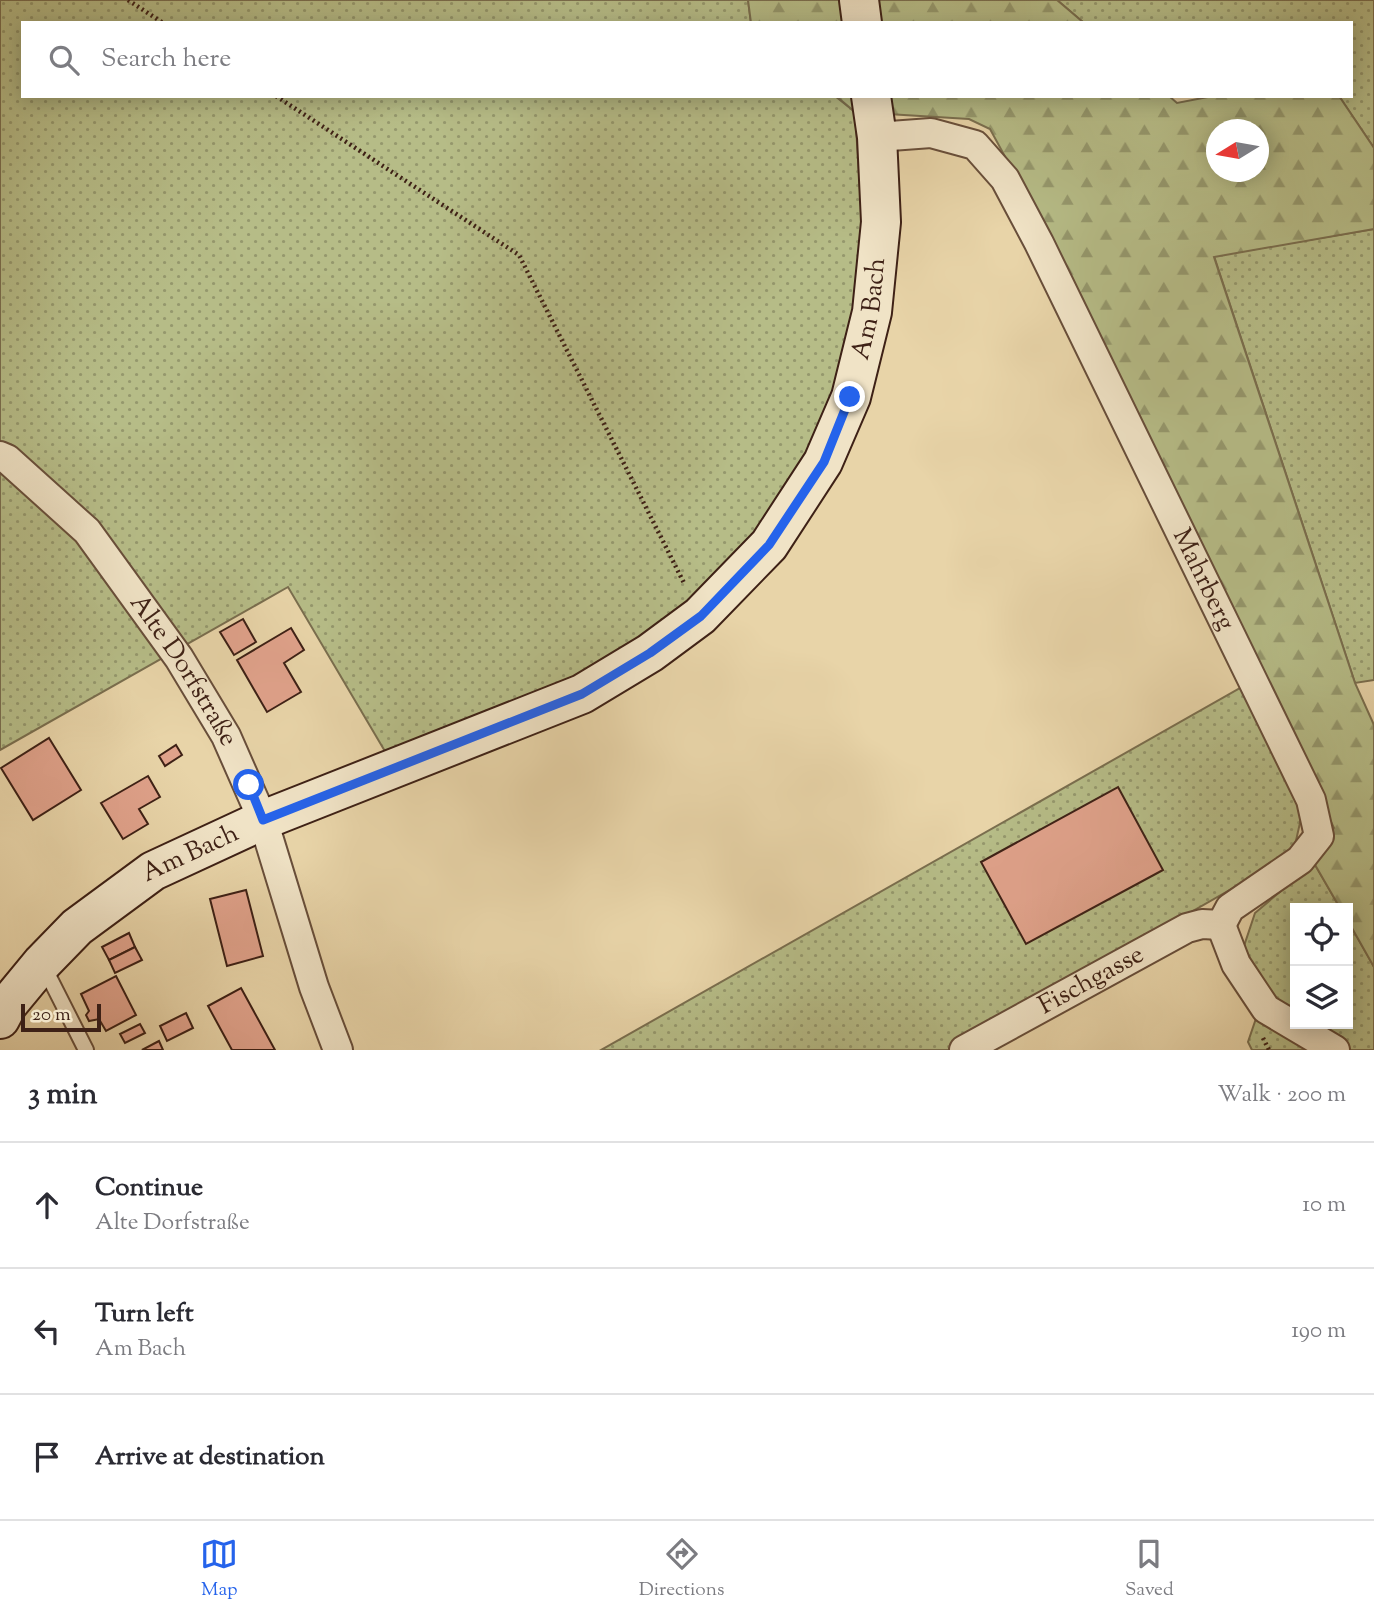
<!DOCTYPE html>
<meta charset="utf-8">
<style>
body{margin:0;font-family:"Sorts Mill Goudy",serif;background:#f2f2f3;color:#2b2b33}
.controls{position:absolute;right:21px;bottom:21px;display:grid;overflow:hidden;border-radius:0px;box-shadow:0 4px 18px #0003}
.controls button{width:63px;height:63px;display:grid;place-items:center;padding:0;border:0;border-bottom:2px solid #e1e1e2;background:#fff;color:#2b2b33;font:35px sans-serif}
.compass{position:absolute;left:1206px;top:119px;width:63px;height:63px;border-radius:50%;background:#fff;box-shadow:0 4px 18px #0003;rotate:259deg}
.scale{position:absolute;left:21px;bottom:18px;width:80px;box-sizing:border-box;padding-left:7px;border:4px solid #3e2116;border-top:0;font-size:19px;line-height:24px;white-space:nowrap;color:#3e2116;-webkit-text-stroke:5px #f0e3c6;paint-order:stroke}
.stop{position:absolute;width:21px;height:21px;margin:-16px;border:5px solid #2563eb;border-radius:50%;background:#fff}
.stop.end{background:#2563eb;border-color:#fff;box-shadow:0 2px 7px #0008}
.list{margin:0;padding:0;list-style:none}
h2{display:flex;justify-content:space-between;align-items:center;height:91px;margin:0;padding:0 28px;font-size:30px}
h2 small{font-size:23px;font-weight:400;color:#7c7c81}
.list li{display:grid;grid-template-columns:46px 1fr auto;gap:21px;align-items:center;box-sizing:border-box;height:126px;padding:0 28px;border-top:2px solid #e1e1e2}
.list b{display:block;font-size:26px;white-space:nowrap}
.list p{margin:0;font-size:23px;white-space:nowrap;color:#7c7c81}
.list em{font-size:23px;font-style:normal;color:#7c7c81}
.icon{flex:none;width:38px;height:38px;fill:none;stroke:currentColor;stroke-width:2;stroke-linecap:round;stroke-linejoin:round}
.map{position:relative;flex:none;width:1374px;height:1050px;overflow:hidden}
.search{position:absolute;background:#fff;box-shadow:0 4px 18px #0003;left:21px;right:21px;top:21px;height:77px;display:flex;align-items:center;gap:18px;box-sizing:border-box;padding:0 24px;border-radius:0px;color:#7c7c81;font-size:26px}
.sheet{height:469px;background:#fff}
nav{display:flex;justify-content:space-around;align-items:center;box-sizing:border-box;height:98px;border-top:2px solid #e1e1e2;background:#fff;font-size:19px;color:#7c7c81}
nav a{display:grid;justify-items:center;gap:4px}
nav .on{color:#2563eb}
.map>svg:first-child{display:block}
.grass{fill:url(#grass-dots);stroke:#7a6e4e;stroke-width:2}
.forest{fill:url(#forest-firs);stroke:#7a6e4e;stroke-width:2;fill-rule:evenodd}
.building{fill:#e0a28b;stroke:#3e2116;stroke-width:2}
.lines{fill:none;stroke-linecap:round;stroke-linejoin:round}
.lane-casing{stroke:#684e3a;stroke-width:18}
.street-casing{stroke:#684e3a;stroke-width:32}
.secondary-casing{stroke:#3e2116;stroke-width:42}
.path{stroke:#3e2116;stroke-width:4.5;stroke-dasharray:2 3.5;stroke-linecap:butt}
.lane{stroke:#f0e3c6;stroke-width:14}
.street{stroke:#f0e3c6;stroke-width:28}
.secondary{stroke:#f0e3c6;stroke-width:38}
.route{stroke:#2563eb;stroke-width:9}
.labels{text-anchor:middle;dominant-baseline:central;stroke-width:5;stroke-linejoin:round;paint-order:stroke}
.street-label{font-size:26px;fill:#3e2116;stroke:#f0e3c6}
</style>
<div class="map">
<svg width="1374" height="1050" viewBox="0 0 1374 1050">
<defs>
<pattern id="grass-dots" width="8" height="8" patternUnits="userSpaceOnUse" patternTransform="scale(1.75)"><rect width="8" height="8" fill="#b6bc87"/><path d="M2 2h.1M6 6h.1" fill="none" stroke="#95986d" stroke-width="1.8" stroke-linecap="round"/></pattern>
<pattern id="forest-firs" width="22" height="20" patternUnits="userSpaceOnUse" patternTransform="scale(1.75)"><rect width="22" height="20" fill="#b6bc87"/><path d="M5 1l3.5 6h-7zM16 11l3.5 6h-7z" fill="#95986d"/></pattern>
</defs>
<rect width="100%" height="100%" fill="#e8d4a8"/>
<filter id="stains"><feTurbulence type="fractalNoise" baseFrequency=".00286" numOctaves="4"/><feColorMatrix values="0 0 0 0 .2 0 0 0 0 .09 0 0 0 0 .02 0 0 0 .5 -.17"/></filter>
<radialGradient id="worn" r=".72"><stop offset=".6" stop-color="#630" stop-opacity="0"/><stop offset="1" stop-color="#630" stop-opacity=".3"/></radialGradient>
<g class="grass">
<path d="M0,0H748L751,23H23V96H835L855,112L864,253L853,340L815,444L763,530L702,592L649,635L581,676L386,753L288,587L0,750Z"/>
<path d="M1057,0H1374V148L1339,96H1351V23H1084Z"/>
<path d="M1374,229V680L1355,683L1214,256Z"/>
<path d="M1242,687L1304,805L1293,854L949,1050H601Z"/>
<path d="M1314,863L1340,908H1295V1024H1348V921L1374,967V1050H1252L1248,1042L1265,992L1244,946L1255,913Z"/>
</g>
<g class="forest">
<path d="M748,0H1057L1084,23H751Z"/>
<path d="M836,96H1169L1177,103L1213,96H1339L1374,148V229L1214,257L1355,683L1374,725V967L1348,921V908H1340L1314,863L1334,828L1051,241L990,129L969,119L855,112ZM1216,130H1258V172H1216Z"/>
</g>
<g class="building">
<path d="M243,619L256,642L234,655L220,632Z"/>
<path d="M291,628L304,650L284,663L301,692L267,712L237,660Z"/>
<path d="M49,738L81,790L33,820L1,768Z"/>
<path d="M176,745L182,755L165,766L159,756Z"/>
<path d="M148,776L160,797L139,809L148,824L123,839L101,803Z"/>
<path d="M1118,787L1163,870L1026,944L981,862Z"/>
<path d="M246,890L263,956L227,966L210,899Z"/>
<path d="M129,933L135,947L109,960L102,947Z"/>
<path d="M135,947L142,960L115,973L109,960Z"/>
<path d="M116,976L136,1015L106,1031L99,1019L89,1021L86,1015L89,1011L81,994Z"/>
<path d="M241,988L275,1050H232L208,1006Z"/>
<path d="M186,1013L193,1028L167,1041L160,1026Z"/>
<path d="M140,1024L145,1033L125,1043L120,1034Z"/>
<path d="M159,1041L163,1050H142Z"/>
</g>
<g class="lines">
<defs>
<path id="lane" d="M44,967L86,1050"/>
<g id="street">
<path id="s1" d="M877,137L931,133L975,145L1005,179L1039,243L1311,800L1319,836L1300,860L1230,908L1221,925"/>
<path id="s2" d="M0,456L7,459L87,531L179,658L226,736L263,820L314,987L338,1050"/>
<path d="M1221,925L1236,964L1266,1009L1335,1050"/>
<path id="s3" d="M964,1050L1187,928L1202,924L1221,925"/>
</g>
<g id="secondary">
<path d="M859,0L862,23"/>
<path id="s4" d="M0,1019L8,1004L42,963L77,927L153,871L263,820L582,694L650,653L700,616L769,545L823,462L851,397L872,312L881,222L877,137L871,96"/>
</g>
</defs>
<use href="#lane" class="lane-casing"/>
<use href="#street" class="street-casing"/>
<use href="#secondary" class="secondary-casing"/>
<g class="path">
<path d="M128,0L163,23"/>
<path d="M276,96L519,255L685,585"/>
<path d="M1263,1038L1269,1050"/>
</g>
<use href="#lane" class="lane"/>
<use href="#street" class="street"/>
<use href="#secondary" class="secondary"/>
</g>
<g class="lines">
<path class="route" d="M249,785L263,820L582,694L650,653L701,616L769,545L824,462L850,397"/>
</g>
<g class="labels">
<g class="street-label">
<text stroke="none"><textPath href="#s4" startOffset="1180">Am Bach</textPath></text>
<text stroke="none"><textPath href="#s1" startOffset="592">Mahrberg</textPath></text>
<text stroke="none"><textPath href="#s2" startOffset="285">Alte Dorfstraße</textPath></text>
<text stroke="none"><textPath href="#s4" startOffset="256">Am Bach</textPath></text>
<text stroke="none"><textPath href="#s3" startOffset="145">Fischgasse</textPath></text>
</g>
</g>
<rect width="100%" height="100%" filter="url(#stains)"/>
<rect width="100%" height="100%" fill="url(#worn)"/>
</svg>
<div class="controls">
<button><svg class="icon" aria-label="locate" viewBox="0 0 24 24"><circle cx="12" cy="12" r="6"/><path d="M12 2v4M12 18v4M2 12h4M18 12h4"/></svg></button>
<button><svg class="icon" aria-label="layers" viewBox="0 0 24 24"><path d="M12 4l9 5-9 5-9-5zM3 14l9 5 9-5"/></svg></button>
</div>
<svg class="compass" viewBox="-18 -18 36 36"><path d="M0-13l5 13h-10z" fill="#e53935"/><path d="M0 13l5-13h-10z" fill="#7c7c81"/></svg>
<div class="scale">20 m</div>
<div class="stop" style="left:249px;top:785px"></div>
<div class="stop end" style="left:850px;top:397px"></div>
<div class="search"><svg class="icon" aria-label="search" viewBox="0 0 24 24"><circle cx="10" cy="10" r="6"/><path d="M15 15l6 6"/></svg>Search here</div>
</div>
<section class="sheet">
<h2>3 min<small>Walk · 200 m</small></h2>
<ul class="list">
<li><svg class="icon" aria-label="ahead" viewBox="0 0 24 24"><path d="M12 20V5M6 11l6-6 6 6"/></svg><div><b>Continue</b><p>Alte Dorfstraße</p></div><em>10 m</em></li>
<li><svg class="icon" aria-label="left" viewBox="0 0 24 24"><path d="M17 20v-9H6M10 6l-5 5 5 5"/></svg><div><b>Turn left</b><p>Am Bach</p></div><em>190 m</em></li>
<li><svg class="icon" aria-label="arrive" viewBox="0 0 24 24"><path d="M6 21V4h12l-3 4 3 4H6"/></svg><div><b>Arrive at destination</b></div></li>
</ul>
</section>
<nav>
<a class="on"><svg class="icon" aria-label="map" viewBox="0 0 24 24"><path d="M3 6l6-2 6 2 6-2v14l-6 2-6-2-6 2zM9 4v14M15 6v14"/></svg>Map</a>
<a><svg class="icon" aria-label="directions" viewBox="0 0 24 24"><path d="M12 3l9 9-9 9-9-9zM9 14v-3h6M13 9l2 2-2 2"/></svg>Directions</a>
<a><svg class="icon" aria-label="saved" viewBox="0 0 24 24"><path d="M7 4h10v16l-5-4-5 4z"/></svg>Saved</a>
</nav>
